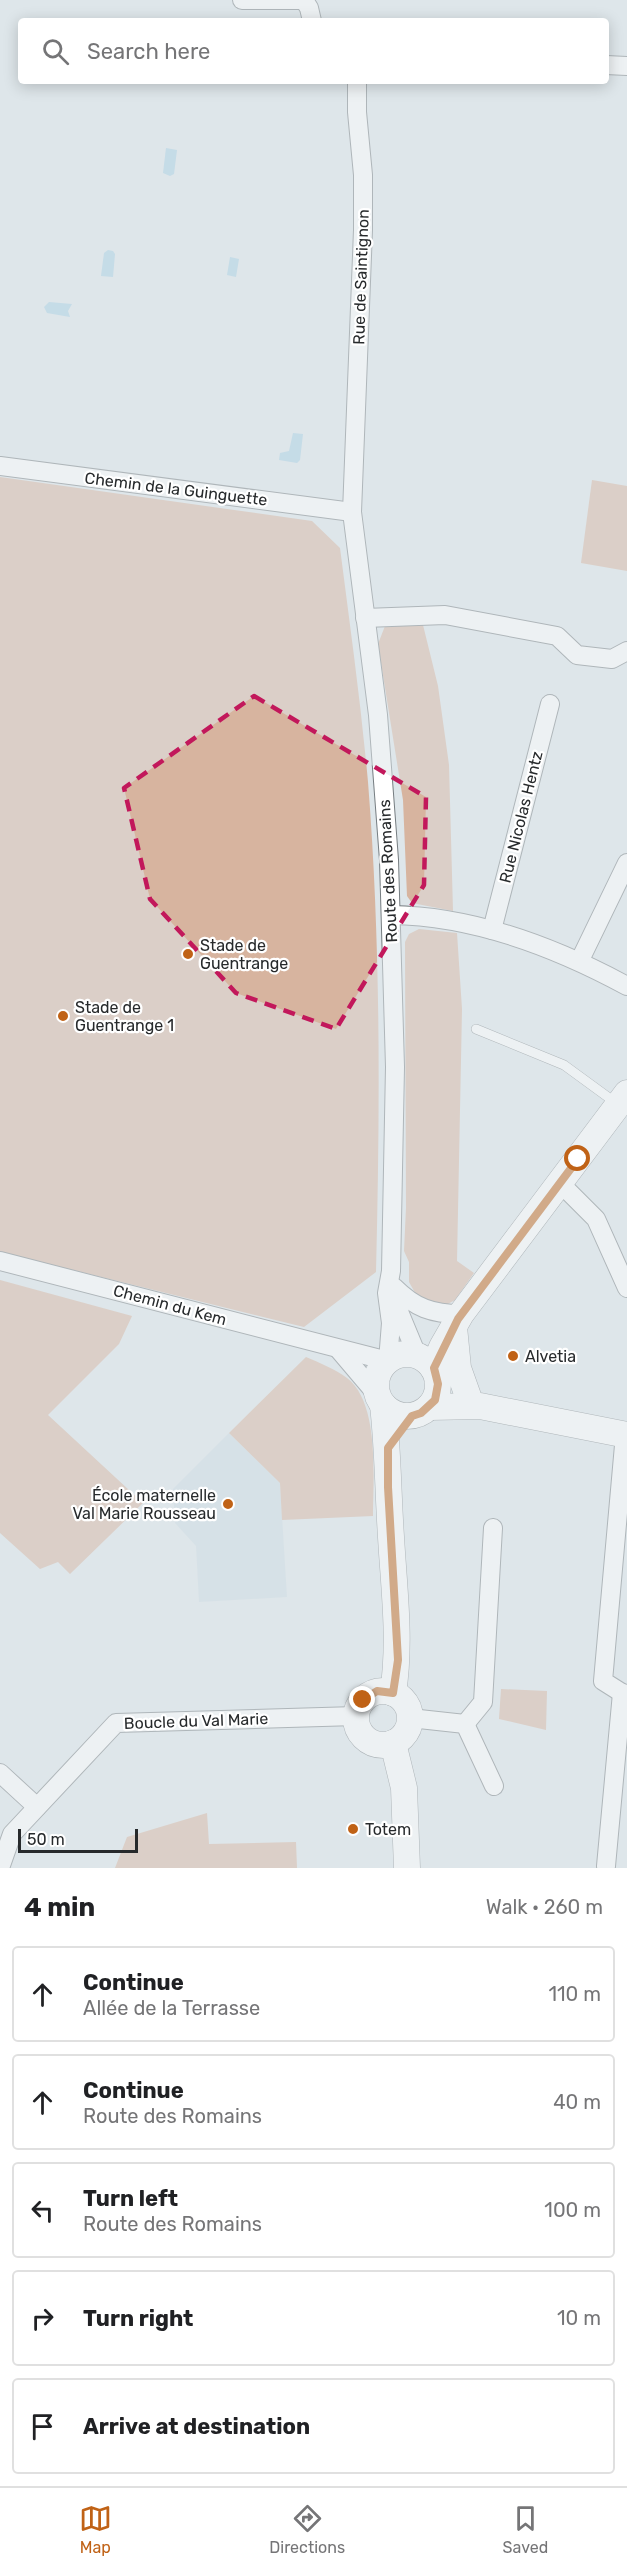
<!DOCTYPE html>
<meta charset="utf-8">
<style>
body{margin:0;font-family:Rubik,sans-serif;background:#f2f2f2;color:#202124}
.scale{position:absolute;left:18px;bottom:15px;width:120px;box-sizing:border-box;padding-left:6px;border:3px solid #272a2c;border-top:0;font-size:16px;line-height:21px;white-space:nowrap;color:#272a2c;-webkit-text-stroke:4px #fff;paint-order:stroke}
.stop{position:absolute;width:18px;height:18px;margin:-14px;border:4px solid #c06216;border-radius:50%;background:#fff}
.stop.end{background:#c06216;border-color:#fff;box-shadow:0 2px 6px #0008}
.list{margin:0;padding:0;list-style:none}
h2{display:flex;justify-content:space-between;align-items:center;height:78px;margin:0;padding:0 24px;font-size:26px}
h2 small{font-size:20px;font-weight:400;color:#757577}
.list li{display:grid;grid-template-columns:39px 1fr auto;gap:18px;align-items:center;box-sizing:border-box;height:96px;margin:0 12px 12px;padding:0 12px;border:2px solid #e0e0e0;border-radius:6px}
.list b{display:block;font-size:22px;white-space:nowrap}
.list p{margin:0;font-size:20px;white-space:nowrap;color:#757577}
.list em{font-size:20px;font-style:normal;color:#757577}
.icon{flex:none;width:33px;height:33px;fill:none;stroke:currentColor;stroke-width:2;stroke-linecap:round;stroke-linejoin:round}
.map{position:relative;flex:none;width:627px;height:1868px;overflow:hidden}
.search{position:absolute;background:#fff;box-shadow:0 3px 15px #0003;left:18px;right:18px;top:18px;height:66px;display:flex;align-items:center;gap:15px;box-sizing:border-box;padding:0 21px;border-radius:6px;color:#757577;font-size:22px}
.sheet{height:618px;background:#fff}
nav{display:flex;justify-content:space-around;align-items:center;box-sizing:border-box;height:84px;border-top:2px solid #e0e0e0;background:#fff;font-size:16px;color:#757577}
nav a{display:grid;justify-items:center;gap:3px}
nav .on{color:#c06216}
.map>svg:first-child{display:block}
.built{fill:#cddce4}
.green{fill:#d7b49f}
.water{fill:#a6d0e5}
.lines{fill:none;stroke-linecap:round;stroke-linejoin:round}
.lane-casing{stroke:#767d81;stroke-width:10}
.street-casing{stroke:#767d81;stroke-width:20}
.secondary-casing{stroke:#767d81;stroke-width:27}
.lane{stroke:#fff;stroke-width:9}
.street{stroke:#fff;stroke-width:18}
.secondary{stroke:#fff;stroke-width:26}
.route{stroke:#c06216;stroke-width:8}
.marked{fill:none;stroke:#c2185b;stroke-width:4.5;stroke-dasharray:12 8;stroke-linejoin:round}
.poi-dot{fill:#c06216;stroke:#fff;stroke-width:2}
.labels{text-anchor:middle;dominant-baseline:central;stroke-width:4.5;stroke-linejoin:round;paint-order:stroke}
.street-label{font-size:16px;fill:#272a2c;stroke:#fff}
.poi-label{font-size:16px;fill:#272a2c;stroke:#fff;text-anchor:start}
</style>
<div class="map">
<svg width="627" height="1868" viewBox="0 0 627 1868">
<rect width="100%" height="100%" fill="#dee6ea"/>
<path class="built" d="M229,1433L280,1483L287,1597L199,1602L196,1546L175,1523L173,1489Z"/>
<g class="green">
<path d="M0,477L312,521L340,548C350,626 361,704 368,782C381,945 380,1109 376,1272L304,1327L0,1252Z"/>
<path d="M592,480L627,486V571L581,563Z"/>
<path d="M423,625L438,686L449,765L453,911L412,903L407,896L403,800L378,644L385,626Z"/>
<path d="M419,929L457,933L462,1009L457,1261L474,1273L455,1300L439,1309L418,1298L409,1282V1262L404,1251L406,1208L405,942L409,934Z"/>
<path d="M0,1280L132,1316L119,1344L48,1415L143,1503L70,1574L58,1562L40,1569L0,1533Z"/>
<path d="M306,1357C320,1363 335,1369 347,1378C380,1403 373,1479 373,1516L282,1520L280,1483L229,1433Z"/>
<path d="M501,1689L547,1691L546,1730L499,1719Z"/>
<path d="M207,1813L209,1844L296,1842L297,1868H115L127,1837Z"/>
</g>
<g class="water">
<path d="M166,148L177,150L174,174L170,176L163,173Z"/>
<path d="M108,250L113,251L115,254L113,277L101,276L104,253Z"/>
<path d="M230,257L239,259L236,277L227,275Z"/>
<path d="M49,302L72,304L68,311L70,317L47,313L44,307Z"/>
<path d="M293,433L303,434L300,460L297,463L279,460L280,453L289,451Z"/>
</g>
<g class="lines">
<defs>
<path id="lane" d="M476,1029L564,1065L616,1103"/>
<g id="street">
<path d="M242,0H304"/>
<path d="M304,0L309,8L312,21"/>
<path d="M606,65L627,66"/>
<path d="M0,466L352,512"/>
<path d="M365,618L445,615L557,636L577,655L612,659L627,651"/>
<path d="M391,915C474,916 555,947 627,986"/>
<path d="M492,930L550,704"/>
<path d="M580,960L627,863"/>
<path d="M560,1183L596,1219L627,1288"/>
<path d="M0,1261L388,1361L391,1323L387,1293L391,1271L395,1067L389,860L378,715L352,512L363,230V175L357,112V81"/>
<path d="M394,1287C415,1308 432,1314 461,1314"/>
<path d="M397,1299L400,1314L417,1355"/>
<path d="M339,1350L378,1396"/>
<path d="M625,1434L603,1681L622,1693L627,1694"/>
<path d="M410,1718L465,1724L494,1786"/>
<path d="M465,1724L483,1702L493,1528"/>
<path d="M0,1773L37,1807"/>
<path d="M606,1866L622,1693"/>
<path d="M0,1868L12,1834L116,1723L356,1716"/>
</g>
<g id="secondary">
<path d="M454,1327L458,1368L469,1399"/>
<circle cx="407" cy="1385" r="31"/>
<path d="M433,1368L442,1347L461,1314L627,1093"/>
<path d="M383,1405C388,1449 388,1493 391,1537C394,1589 401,1641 393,1693"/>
<path d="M429,1407L480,1406L627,1435"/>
<circle cx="383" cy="1718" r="27"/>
<path d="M393,1743L404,1788L407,1868"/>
</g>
</defs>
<use href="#lane" class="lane-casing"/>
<use href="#street" class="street-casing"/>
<use href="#secondary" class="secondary-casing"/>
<use href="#lane" class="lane"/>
<use href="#street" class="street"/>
<use href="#secondary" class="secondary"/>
</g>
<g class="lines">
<path class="route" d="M363,1700L377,1691L393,1693L398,1660L388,1487V1448L412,1416L421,1413L435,1400L438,1384L434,1368L458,1319L578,1159"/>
</g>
<path d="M0 0H627V1868H0ZM254,696L426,797L424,885L336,1029L236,993L150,899L124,788Z" fill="#dee6ea" fill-opacity=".55" fill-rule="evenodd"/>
<path class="marked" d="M254,696L426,797L424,885L336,1029L236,993L150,899L124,788Z"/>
<g class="poi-dot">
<circle cx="188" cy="954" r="6"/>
<circle cx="63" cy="1016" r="6"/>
<circle cx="513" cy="1356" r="6"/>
<circle cx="228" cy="1504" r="6"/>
<circle cx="353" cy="1829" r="6"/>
</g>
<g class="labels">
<g class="street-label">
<text transform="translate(361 277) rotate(-88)">Rue de Saintignon</text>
<text transform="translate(176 489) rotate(7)">Chemin de la Guinguette</text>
<text transform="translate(521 817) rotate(-76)">Rue Nicolas Hentz</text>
<text transform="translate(388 871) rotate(-93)">Route des Romains</text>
<text transform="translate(170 1305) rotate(15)">Chemin du Kem</text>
<text transform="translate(196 1721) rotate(-2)">Boucle du Val Marie</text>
</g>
<g class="poi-label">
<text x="200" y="945">Stade de<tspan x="200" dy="18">Guentrange</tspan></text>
<text x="75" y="1007">Stade de<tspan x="75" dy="18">Guentrange 1</tspan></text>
<text x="525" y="1356">Alvetia</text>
<text x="216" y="1495" text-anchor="end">École maternelle<tspan x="216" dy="18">Val Marie Rousseau</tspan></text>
<text x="365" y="1829">Totem</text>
</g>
</g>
</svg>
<div class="scale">50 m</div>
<div class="stop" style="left:578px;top:1159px"></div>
<div class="stop end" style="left:363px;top:1700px"></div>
<div class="search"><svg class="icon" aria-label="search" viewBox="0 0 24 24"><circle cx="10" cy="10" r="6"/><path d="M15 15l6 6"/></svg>Search here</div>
</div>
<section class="sheet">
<h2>4 min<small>Walk · 260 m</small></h2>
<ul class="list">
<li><svg class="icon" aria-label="ahead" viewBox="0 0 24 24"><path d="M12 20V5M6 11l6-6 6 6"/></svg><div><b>Continue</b><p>Allée de la Terrasse</p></div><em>110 m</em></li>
<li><svg class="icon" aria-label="ahead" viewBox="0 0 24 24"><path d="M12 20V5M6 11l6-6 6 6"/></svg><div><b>Continue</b><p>Route des Romains</p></div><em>40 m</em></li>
<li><svg class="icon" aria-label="left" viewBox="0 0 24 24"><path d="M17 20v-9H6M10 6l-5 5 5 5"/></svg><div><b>Turn left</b><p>Route des Romains</p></div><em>100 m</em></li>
<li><svg class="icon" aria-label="right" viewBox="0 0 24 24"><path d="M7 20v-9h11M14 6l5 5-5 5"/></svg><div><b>Turn right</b></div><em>10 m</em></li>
<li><svg class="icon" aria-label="arrive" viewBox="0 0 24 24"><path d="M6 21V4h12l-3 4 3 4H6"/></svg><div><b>Arrive at destination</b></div></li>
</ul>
</section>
<nav>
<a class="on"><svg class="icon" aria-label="map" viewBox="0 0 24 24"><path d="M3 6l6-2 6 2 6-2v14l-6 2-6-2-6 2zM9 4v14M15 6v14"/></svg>Map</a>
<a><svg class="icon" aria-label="directions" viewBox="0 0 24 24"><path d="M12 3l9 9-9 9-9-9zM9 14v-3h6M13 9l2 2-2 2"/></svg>Directions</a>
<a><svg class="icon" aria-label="saved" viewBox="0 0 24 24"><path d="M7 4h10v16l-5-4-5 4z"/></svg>Saved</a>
</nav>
